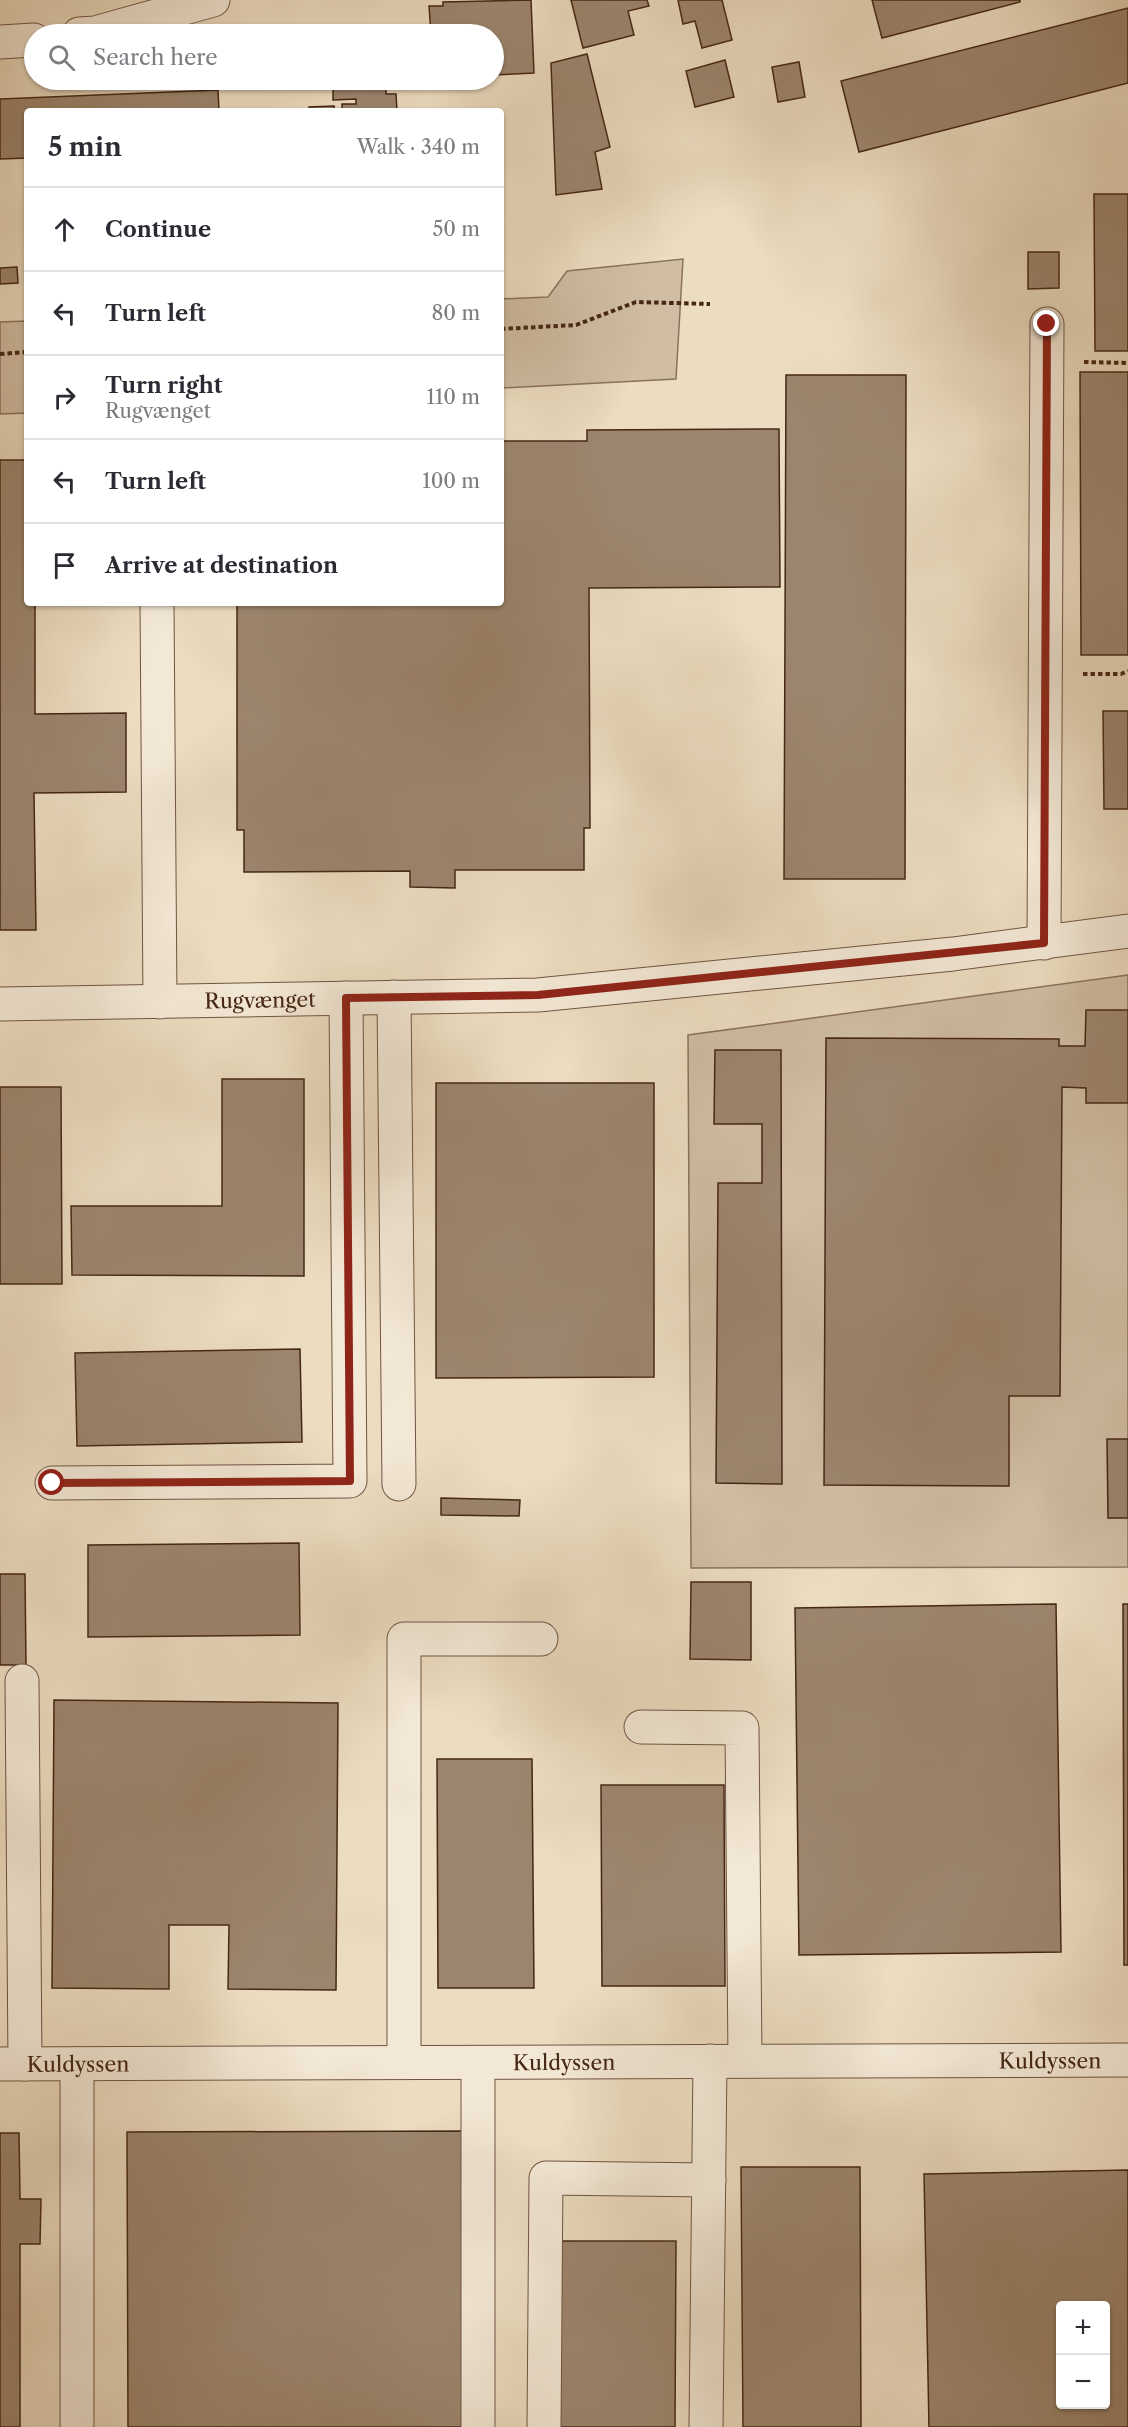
<!DOCTYPE html>
<meta charset="utf-8">
<style>
body{margin:0;font-family:"Libre Caslon Text",serif;background:#f2f2f3;color:#2b2b33}
.controls{position:absolute;right:18px;bottom:18px;display:grid;overflow:hidden;border-radius:6px;box-shadow:0 2px 4px #0004}
.controls button{width:54px;height:54px;display:grid;place-items:center;padding:0;border:0;border-bottom:2px solid #e1e1e2;background:#fff;color:#2b2b33;font:30px sans-serif}
.stop{position:absolute;width:18px;height:18px;margin:-14px;border:4px solid #8f2418;border-radius:50%;background:#fff}
.stop.end{background:#8f2418;border-color:#fff;box-shadow:0 2px 6px #0008}
.list{margin:0;padding:0;list-style:none}
h2{display:flex;justify-content:space-between;align-items:center;height:78px;margin:0;padding:0 24px;font-size:26px}
h2 small{font-size:20px;font-weight:400;color:#7c7c81}
.list li{display:grid;grid-template-columns:39px 1fr auto;gap:18px;align-items:center;box-sizing:border-box;height:84px;padding:0 24px;border-top:2px solid #e1e1e2}
.list b{display:block;font-size:22px;white-space:nowrap}
.list p{margin:0;font-size:20px;white-space:nowrap;color:#7c7c81}
.list em{font-size:20px;font-style:normal;color:#7c7c81}
.icon{flex:none;width:33px;height:33px;fill:none;stroke:currentColor;stroke-width:2;stroke-linecap:round;stroke-linejoin:round}
.map{position:relative;flex:none;width:1128px;height:2427px;overflow:hidden}
.search{position:absolute;background:#fff;box-shadow:0 2px 4px #0004;left:24px;top:24px;width:480px;height:66px;display:flex;align-items:center;gap:15px;box-sizing:border-box;padding:0 21px;border-radius:33px;color:#7c7c81;font-size:22px}
.panel{position:absolute;background:#fff;box-shadow:0 2px 4px #0004;left:24px;top:108px;width:480px;height:498px;border-radius:6px}
.map>svg:first-child{display:block}
.green{fill:#d0bda3;stroke:#8b725c;stroke-width:1.5}
.building{fill:#9c856e;stroke:#462716;stroke-width:1.5;fill-rule:evenodd}
.lines{fill:none;stroke-linecap:round;stroke-linejoin:round}
.minor-casing{stroke:#705440;stroke-width:35}
.path{stroke:#462716;stroke-width:4;stroke-dasharray:4.5 3;stroke-linecap:butt}
.minor{stroke:#f3e8d6;stroke-width:33}
.route{stroke:#8f2418;stroke-width:8}
.labels{text-anchor:middle;dominant-baseline:central;stroke-width:6;stroke-linejoin:round;paint-order:stroke}
.street-label{font-size:21px;fill:#462716;stroke:#f3e8d6}
</style>
<div class="map">
<svg width="1128" height="2427" viewBox="0 0 1128 2427">
<rect width="100%" height="100%" fill="#ecdcc0"/>
<filter id="stains"><feTurbulence type="fractalNoise" baseFrequency=".00333" numOctaves="4"/><feColorMatrix values="0 0 0 0 .2 0 0 0 0 .09 0 0 0 0 .02 0 0 0 .5 -.17"/></filter>
<radialGradient id="worn" r=".72"><stop offset=".6" stop-color="#630" stop-opacity="0"/><stop offset="1" stop-color="#630" stop-opacity=".3"/></radialGradient>
<g class="green">
<path d="M683,259L676,379L501,388V299L548,297L567,271Z"/>
<path d="M27,321V413L0,414V322Z"/>
<path d="M1128,975V1567L691,1568L688,1035Z"/>
</g>
<g class="building">
<path d="M531,0L534,73L494,75V34H431L429,6H443V2Z"/>
<path d="M571,0H647L649,6L628,11L634,35L583,48Z"/>
<path d="M678,0H722L732,40L702,48L695,21L683,24Z"/>
<path d="M872,0H1020V2L882,38Z"/>
<path d="M1128,8V83L859,152L841,81Z"/>
<path d="M587,54L610,147L595,152L602,189L556,195L551,63Z"/>
<path d="M725,60L734,97L695,107L686,71Z"/>
<path d="M799,62L805,97L778,102L772,67Z"/>
<path d="M330,80H386V94H396L397,111H342V104H356V99L333,100V84H330Z"/>
<path d="M218,90L219,111H27V158L0,159V99Z"/>
<path d="M334,106L335,111H310L309,107Z"/>
<path d="M1094,194H1128V351H1095Z"/>
<path d="M1028,252H1059V288L1028,289Z"/>
<path d="M17,267L18,283L0,284V268Z"/>
<path d="M1080,372H1128V655H1081Z"/>
<path d="M786,375H906L905,879H784Z"/>
<path d="M779,429L780,587L589,588L590,828H584V870H455V888L410,887V871L244,872V830H237V603H501V441H587V430Z"/>
<path d="M0,460H27V603H35V714L126,713V792L34,793L36,930H0Z"/>
<path d="M1103,711H1128V809H1104Z"/>
<path d="M1086,1010H1128V1103H1086V1088L1062,1087L1060,1396H1009V1486L824,1485L826,1038L1059,1039V1046H1085Z"/>
<path d="M715,1050H781L782,1484L716,1483L718,1183H762V1124H714Z"/>
<path d="M222,1079H304V1276L72,1275L71,1206H222Z"/>
<path d="M436,1083H654V1377L436,1378Z"/>
<path d="M0,1087H61L62,1284H0Z"/>
<path d="M300,1349L302,1442L77,1446L75,1353Z"/>
<path d="M1107,1439H1128V1518H1108Z"/>
<path d="M441,1498L520,1500L519,1516L441,1515Z"/>
<path d="M299,1543L300,1635L88,1637V1545Z"/>
<path d="M0,1574H25L26,1665H0Z"/>
<path d="M691,1582H751V1660L690,1659Z"/>
<path d="M1056,1604L1061,1952L799,1955L795,1608Z"/>
<path d="M1123,1604H1128V1965H1124Z"/>
<path d="M54,1700L338,1703L336,1990L228,1989L229,1925H169V1989L52,1988Z"/>
<path d="M437,1759H532L534,1988H438Z"/>
<path d="M601,1785H724L725,1986H602Z"/>
<path d="M466,2131L467,2427H128L127,2132Z"/>
<path d="M0,2133H19L20,2199H41L40,2244H20V2427H0Z"/>
<path d="M741,2167H860L861,2427H743Z"/>
<path d="M1128,2170V2427H929L924,2174ZM1060,2306H1106V2404H1060Z"/>
<path d="M557,2241H676L675,2427H557Z"/>
</g>
<g class="lines">
<defs>
<g id="minor">
<path d="M79,34L95,33L213,0"/>
<path d="M0,42L34,40"/>
<path d="M157,603L160,1002"/>
<path d="M1044,943L1047,324"/>
<path d="M394,997L399,1484"/>
<path id="s1" d="M0,1004L538,995L953,954L1128,931"/>
<path d="M52,1483L350,1481L346,998"/>
<path d="M22,1681L25,2064"/>
<path d="M641,1727L742,1728L745,2061"/>
<path d="M404,2062V1639H541"/>
<path id="s2" d="M0,2064L1128,2060"/>
<path d="M77,2064V2427"/>
<path d="M478,2427V2063"/>
<path d="M544,2427L546,2178L709,2180"/>
<path d="M706,2427L710,2061"/>
</g>
</defs>
<use href="#minor" class="minor-casing"/>
<g class="path">
<path d="M501,329L576,325L636,302L710,304"/>
<path d="M0,354L27,352"/>
<path d="M1084,362L1128,363"/>
<path d="M1083,674H1121L1128,671"/>
</g>
<use href="#minor" class="minor"/>
</g>
<g class="lines">
<path class="route" d="M52,1483L350,1481L346,998L538,995L1044,943L1047,324"/>
</g>
<g class="labels">
<g class="street-label">
<text stroke="none"><textPath href="#s1" startOffset="260">Rugvænget</textPath></text>
<text stroke="none"><textPath href="#s2" startOffset="1050">Kuldyssen</textPath></text>
<text stroke="none"><textPath href="#s2" startOffset="564">Kuldyssen</textPath></text>
<text stroke="none"><textPath href="#s2" startOffset="78">Kuldyssen</textPath></text>
</g>
</g>
<rect width="100%" height="100%" filter="url(#stains)"/>
<rect width="100%" height="100%" fill="url(#worn)"/>
</svg>
<div class="controls">
<button>+</button>
<button>−</button>
</div>
<div class="stop" style="left:52px;top:1483px"></div>
<div class="stop end" style="left:1047px;top:324px"></div>
<div class="search"><svg class="icon" aria-label="search" viewBox="0 0 24 24"><circle cx="10" cy="10" r="6"/><path d="M15 15l6 6"/></svg>Search here</div>
<section class="panel">
<h2>5 min<small>Walk · 340 m</small></h2>
<ul class="list">
<li><svg class="icon" aria-label="ahead" viewBox="0 0 24 24"><path d="M12 20V5M6 11l6-6 6 6"/></svg><div><b>Continue</b></div><em>50 m</em></li>
<li><svg class="icon" aria-label="left" viewBox="0 0 24 24"><path d="M17 20v-9H6M10 6l-5 5 5 5"/></svg><div><b>Turn left</b></div><em>80 m</em></li>
<li><svg class="icon" aria-label="right" viewBox="0 0 24 24"><path d="M7 20v-9h11M14 6l5 5-5 5"/></svg><div><b>Turn right</b><p>Rugvænget</p></div><em>110 m</em></li>
<li><svg class="icon" aria-label="left" viewBox="0 0 24 24"><path d="M17 20v-9H6M10 6l-5 5 5 5"/></svg><div><b>Turn left</b></div><em>100 m</em></li>
<li><svg class="icon" aria-label="arrive" viewBox="0 0 24 24"><path d="M6 21V4h12l-3 4 3 4H6"/></svg><div><b>Arrive at destination</b></div></li>
</ul>
</section>
</div>
